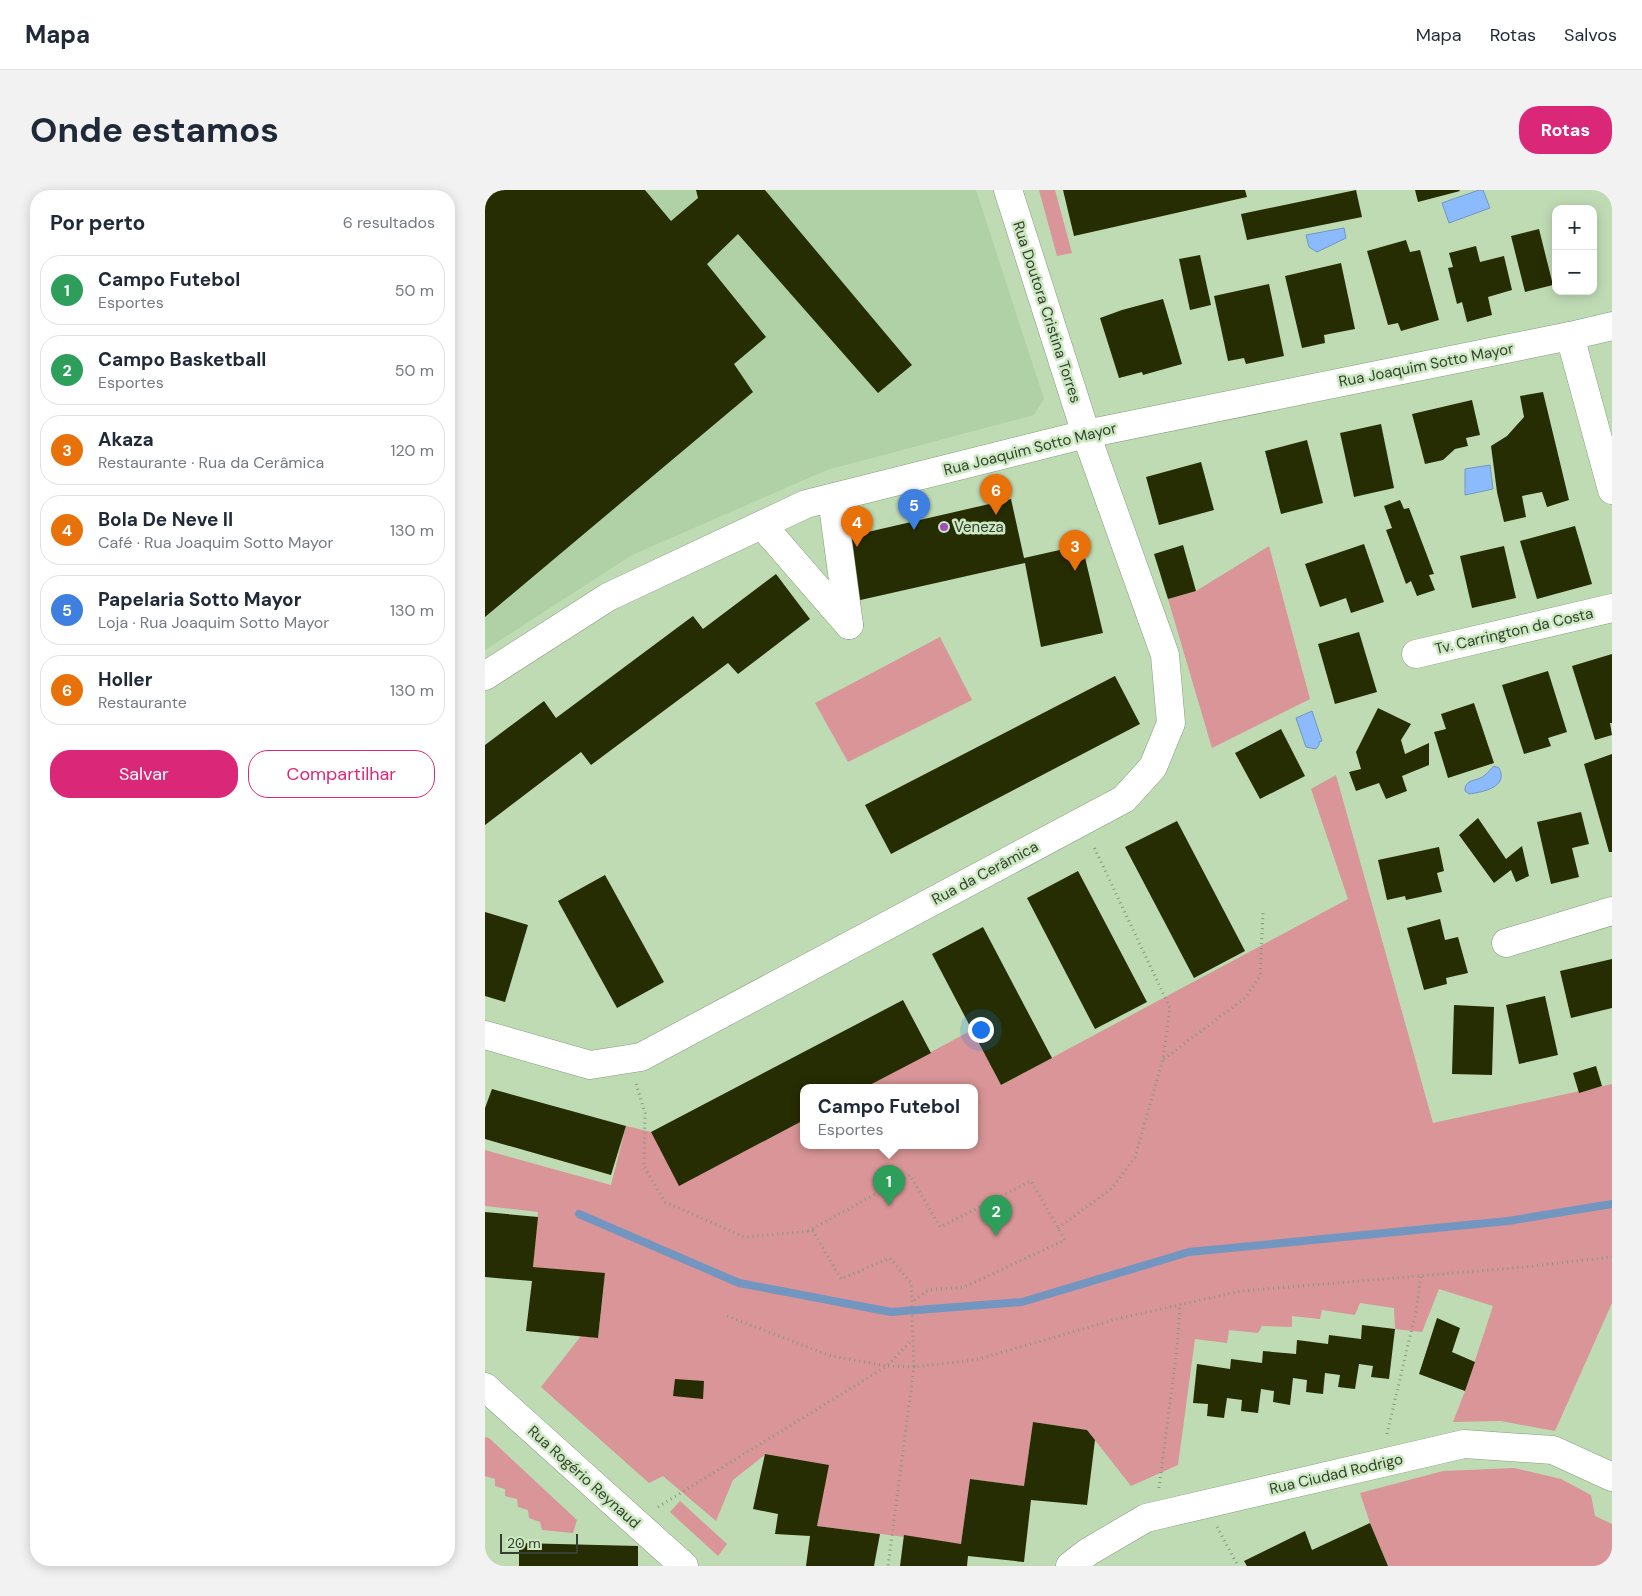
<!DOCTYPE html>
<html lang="pt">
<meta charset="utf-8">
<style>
body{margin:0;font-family:"DM Sans",sans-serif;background:#f2f2f3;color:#1f2937}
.controls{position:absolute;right:15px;top:15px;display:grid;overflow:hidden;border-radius:10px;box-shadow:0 2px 12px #0003}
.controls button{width:45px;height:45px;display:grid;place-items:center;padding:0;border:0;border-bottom:1px solid #e0e1e3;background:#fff;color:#1f2937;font:25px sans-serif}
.scale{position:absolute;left:15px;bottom:12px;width:78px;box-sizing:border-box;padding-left:5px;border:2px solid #354030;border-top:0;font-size:14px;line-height:18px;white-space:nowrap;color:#354030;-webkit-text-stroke:4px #cce9c1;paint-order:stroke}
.you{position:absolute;left:495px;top:839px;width:18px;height:18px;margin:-12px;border:4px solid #fff;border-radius:50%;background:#1a73e8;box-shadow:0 0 0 8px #1a73e833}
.badge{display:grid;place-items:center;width:32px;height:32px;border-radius:50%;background:#db2777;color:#fff;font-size:16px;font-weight:700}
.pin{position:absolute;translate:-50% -41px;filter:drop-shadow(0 1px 2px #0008)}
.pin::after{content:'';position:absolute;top:26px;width:18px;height:15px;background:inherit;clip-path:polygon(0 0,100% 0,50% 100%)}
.popup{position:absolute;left:315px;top:894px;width:178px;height:65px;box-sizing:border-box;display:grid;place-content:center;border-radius:10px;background:#fff;filter:drop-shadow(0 1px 4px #0005);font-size:16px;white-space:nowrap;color:#747a83}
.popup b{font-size:19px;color:#1f2937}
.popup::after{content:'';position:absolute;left:50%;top:100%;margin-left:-10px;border:10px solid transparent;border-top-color:#fff}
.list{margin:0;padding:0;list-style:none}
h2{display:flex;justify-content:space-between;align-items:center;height:65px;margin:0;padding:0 20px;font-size:21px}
h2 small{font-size:16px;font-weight:400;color:#747a83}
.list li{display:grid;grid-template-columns:32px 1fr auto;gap:15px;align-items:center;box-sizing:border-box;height:70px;margin:0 10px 10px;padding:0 10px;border:1px solid #e0e1e3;border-radius:20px}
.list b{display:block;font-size:19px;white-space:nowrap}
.list p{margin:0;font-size:16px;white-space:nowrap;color:#747a83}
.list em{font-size:16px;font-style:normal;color:#747a83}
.actions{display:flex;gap:10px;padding:15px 20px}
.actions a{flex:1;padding:11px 0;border:1px solid #db2777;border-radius:20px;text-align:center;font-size:18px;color:#db2777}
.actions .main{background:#db2777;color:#fff}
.map{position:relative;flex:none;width:1127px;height:1376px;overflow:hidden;border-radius:20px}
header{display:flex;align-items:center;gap:30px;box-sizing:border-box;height:70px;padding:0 25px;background:#fff;border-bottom:1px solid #e0e1e3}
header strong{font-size:24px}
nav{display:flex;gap:28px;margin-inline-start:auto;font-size:18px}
.intro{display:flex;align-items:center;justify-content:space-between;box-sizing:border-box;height:120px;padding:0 30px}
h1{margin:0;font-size:35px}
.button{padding:12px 22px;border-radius:20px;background:#db2777;color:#fff;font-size:18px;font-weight:700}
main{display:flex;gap:30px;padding:0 30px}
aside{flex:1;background:#fff;border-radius:20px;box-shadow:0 2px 12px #0003}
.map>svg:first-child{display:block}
.built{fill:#b0d1a5}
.green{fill:#d99597}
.water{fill:#8cbbfd;stroke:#7296c0}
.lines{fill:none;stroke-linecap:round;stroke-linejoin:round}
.stream{stroke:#7296c0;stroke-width:8}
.building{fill:#272d03}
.minor-casing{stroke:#839e79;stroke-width:29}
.path{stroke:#859a7d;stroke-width:3;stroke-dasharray:1 4;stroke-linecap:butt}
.minor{stroke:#fff;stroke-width:28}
.poi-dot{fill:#a14dbb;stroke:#cce9c1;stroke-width:2}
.labels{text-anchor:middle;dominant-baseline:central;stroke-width:5;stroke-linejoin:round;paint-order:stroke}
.street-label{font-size:15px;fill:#354030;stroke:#cce9c1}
.poi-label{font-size:15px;fill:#354030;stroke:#cce9c1;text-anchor:start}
</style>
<header>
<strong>Mapa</strong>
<nav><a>Mapa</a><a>Rotas</a><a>Salvos</a></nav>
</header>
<div class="intro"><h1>Onde estamos</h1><a class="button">Rotas</a></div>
<main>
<aside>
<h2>Por perto<small>6 resultados</small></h2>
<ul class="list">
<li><span class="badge" style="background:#2e9e5b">1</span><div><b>Campo Futebol</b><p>Esportes</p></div><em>50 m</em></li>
<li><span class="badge" style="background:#2e9e5b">2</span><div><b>Campo Basketball</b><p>Esportes</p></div><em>50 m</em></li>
<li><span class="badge" style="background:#e8710a">3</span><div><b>Akaza</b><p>Restaurante · Rua da Cerâmica</p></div><em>120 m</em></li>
<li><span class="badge" style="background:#e8710a">4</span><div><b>Bola De Neve II</b><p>Café · Rua Joaquim Sotto Mayor</p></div><em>130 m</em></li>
<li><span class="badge" style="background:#3f7fe0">5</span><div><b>Papelaria Sotto Mayor</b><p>Loja · Rua Joaquim Sotto Mayor</p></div><em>130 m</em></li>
<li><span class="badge" style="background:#e8710a">6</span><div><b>Holler</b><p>Restaurante</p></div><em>130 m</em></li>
</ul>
<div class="actions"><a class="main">Salvar</a><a>Compartilhar</a></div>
</aside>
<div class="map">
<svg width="1127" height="1376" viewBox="0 0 1127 1376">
<rect width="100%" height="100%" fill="#bfdbb4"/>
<path class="built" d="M0,0H491L559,209L549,225L342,280L147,365L0,460Z"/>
<g class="green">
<path d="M554,0H570L587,63L572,66Z"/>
<path d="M784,356L825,509L727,558L683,409L711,401Z"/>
<path d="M455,447L487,510L363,572L330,513Z"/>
<path d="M851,585L948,933L1127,894V1113L1070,1241L1016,1231L968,1232L980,1201L1008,1116L954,1099L937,1142L910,1139L909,1118L875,1113L870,1125L837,1120L835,1129L807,1126V1137L777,1136L773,1143L744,1140L742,1153L710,1149L693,1275L646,1296L602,1240L548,1232L539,1296L485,1289L476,1354L332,1336L343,1276L281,1264L248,1290L231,1331L178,1286L164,1293L56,1197L96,1146L113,1148L120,1084L48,1077L53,1022L0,1016V960L126,995L141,936L166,942L194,995L319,930V955H489V897H381L487,840L516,895L863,709L826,599Z"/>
<path d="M0,1247L4,1248L92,1330L88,1343L57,1340L55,1332L44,1328L43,1320L33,1317L32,1309L20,1306V1299L10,1296V1289L0,1286Z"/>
<path d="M1029,1278L1076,1289L1106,1305L1110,1326L1127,1334V1376H903L885,1333L875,1303L958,1281Z"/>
<path d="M195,1311L242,1354L233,1366L185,1322Z"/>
</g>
<g class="water">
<path d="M994,0H998L1005,18L964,33L957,13Z"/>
<path d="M859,38L861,48L832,62L824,57L821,45Z"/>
<path d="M1005,275L1008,299L980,305V279Z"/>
<path d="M827,521L837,551L834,552V555L831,559L821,557L811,528Z"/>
<path d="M1009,576L1014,578C1024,597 998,602 984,604L980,601C979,588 993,592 1000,585C1004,582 1005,579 1009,576Z"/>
</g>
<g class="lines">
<path class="stream" d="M94,1024L254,1093L406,1122L537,1112L704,1062L1023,1031L1127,1014"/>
</g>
<g class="building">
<path d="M0,0H160L186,31L213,8L211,0H280L427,175L393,203L253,44L222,74L281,147L249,174L268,202L0,427Z"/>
<path d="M578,0H760L762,7L589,46Z"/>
<path d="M871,0L877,27L762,50L756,24Z"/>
<path d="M930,0H974L975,1L933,12Z"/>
<path d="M1054,39L1068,95L1040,102L1026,46Z"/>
<path d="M921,50L925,62L935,60L954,130L916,141L913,133L903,135L882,61Z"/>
<path d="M991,56L995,72L1019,66L1027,100L1003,107L1007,125L982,132L977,112L972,114L963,78L968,77L964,63Z"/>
<path d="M715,65L726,115L705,120L694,69Z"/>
<path d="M856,73L870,139L839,145L840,153L817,158L800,86Z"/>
<path d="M784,94L799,166L761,174L759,168L743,171L729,106Z"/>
<path d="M678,109L697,174L658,185L657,182L634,188L615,128L637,120Z"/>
<path d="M1058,202L1084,310L1062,317L1057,302L1037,306L1041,327L1019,332L1012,302L1006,256L1022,246L1039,227L1035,206Z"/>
<path d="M987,210L995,245L981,248L983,256L970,259L958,270L940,274L927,224Z"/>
<path d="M896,234L909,298L869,307L855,243Z"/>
<path d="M822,250L838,313L796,324L780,261Z"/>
<path d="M716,272L729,320L674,335L661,287Z"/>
<path d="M526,309L539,368L597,355L618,443L556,457L540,373L371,411L361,347Z"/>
<path d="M915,310L919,319L924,318L949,384L944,385L950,400L932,406L926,391L921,394L901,340L907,338L899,316Z"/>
<path d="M1090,336L1107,394L1052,409L1035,351Z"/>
<path d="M879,354L899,412L866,423L861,408L835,417L820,374Z"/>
<path d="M698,355L711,401L683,409L669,364Z"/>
<path d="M1019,356L1031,408L987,418L975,366Z"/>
<path d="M291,384L325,429L253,484L243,473L106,575L96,562L0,635V555L59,511L71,528L208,426L218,439Z"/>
<path d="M874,442L892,502L850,514L833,454Z"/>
<path d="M1127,464V533H1125L1127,545L1110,550L1087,476Z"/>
<path d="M1063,481L1082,542L1063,548L1066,556L1039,564L1017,495Z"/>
<path d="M630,486L655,534L406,664L380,615Z"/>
<path d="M989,513L1009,573L963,588L949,542L961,539L956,524Z"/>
<path d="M893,518L926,534L916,550L920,564L944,553V575L917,586L922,601L901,609L894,593L871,601L864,582L876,579L871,562Z"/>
<path d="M796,539L820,586L775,609L750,563Z"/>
<path d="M1127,564V662H1124L1099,574Z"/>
<path d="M1096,622L1104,654L1087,658L1094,687L1066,694L1052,632Z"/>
<path d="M993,628L1021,669L1037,656L1044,686L1031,692L1026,680L1009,693L974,645Z"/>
<path d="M692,631L760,761L709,788L640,657Z"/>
<path d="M954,657L959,681L952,683L957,702L921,710L920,706L902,710L893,670Z"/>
<path d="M593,681L662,812L610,839L542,708Z"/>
<path d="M120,685L179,792L132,818L73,711Z"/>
<path d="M0,722L43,735L20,812L0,806Z"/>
<path d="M955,729L960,750L973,747L983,783L961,788L962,794L939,800L922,738Z"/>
<path d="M498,737L567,868L516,895L447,764Z"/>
<path d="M1127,769V818L1086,828L1075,781Z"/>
<path d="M1060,806L1073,865L1034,874L1021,815Z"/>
<path d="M418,810L446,863L381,897H319V930L194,996L166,942Z"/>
<path d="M969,815L1009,817L1007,885L967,884Z"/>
<path d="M1111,876L1117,896L1094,903L1088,883Z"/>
<path d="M7,899L141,936L126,985L0,949V918Z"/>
<path d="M0,1022L53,1027L48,1077L120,1083L113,1148L41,1141L47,1091L0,1087Z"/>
<path d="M952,1128L975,1138L967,1162L990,1172L980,1201L934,1184Z"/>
<path d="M877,1135L910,1139L904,1189L886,1187L888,1176L874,1174L870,1199L853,1197L855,1185L840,1183L838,1204L821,1202L822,1190L808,1188L805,1215L788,1212L789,1201L776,1199L773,1223L756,1221L757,1210L742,1208L739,1228L722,1226L723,1214L708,1213L712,1174L745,1179L746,1169L777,1173L778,1161L811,1164L812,1150L843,1154L844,1145L876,1149Z"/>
<path d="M190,1189L219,1191L218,1209L188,1206Z"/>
<path d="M548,1232L602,1240L610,1250L602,1315L546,1310L539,1372L483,1366L482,1376H415L419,1345L476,1354L485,1289L539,1296Z"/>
<path d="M280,1264L344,1275L332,1336L395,1344L389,1376H321L325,1346L290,1344L293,1324L268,1319Z"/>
<path d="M885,1333L903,1376H762L759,1371L820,1341L827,1360Z"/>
<path d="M34,1353L153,1356V1376H34Z"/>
</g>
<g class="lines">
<defs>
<g id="minor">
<path d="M1085,146L1127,300"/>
<path d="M347,308L364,435"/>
<path d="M277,335L364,435"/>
<path d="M931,464L1127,418"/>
<path d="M0,486L123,407L321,314L601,244L1085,146L1127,136"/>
<path d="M1021,753L1127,721"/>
<path d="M0,845L105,875L156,867L639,609L668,577L686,533L680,465L601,244L523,0"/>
<path d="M0,1197L199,1376"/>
<path d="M585,1376L603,1362L661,1328L979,1254L1068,1260L1127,1287"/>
</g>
</defs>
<use href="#minor" class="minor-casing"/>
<g class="path">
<path d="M679,869L761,807L775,786L778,723"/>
<path d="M151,894L160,923L159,977L180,1012L259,1047L328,1041L356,1089L405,1068L426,1093L429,1177L490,1170L632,1129L756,1101L1040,1077L1127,1067"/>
<path d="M573,1038L627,998L650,967L678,869L685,818L608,655"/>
<path d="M323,1041L425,985L455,1037L546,991L580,1050L479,1097L443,1100L427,1112"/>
<path d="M242,1126L346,1166L402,1176L427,1150"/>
<path d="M902,1244L931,1121L936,1085"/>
<path d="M674,1298L692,1158L695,1114"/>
<path d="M173,1317L402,1176L429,1177L403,1376"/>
<path d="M732,1337L753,1376"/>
</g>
<use href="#minor" class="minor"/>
</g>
<circle class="poi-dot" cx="459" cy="337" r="5"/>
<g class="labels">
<g class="street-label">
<text transform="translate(562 122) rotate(72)">Rua Doutora Cristina Torres</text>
<text transform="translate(941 175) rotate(-11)">Rua Joaquim Sotto Mayor</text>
<text transform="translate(545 259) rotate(-14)">Rua Joaquim Sotto Mayor</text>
<text transform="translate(1029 441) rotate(-13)">Tv. Carrington da Costa</text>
<text transform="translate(500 683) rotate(-28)">Rua da Cerâmica</text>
<text transform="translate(851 1284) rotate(-13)">Rua Ciudad Rodrigo</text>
<text transform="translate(99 1287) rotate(42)">Rua Rogério Reynaud</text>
</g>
<g class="poi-label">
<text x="469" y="337">Veneza</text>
</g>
</g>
</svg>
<div class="controls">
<button>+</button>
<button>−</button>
</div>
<div class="scale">20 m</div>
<div class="you"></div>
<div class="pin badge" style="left:404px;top:1016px;background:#2e9e5b">1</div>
<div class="popup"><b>Campo Futebol</b>Esportes</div>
<div class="pin badge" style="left:511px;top:1046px;background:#2e9e5b">2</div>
<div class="pin badge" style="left:590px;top:381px;background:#e8710a">3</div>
<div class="pin badge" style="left:372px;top:357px;background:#e8710a">4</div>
<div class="pin badge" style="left:429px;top:340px;background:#3f7fe0">5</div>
<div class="pin badge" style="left:511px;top:325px;background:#e8710a">6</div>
</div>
</main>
